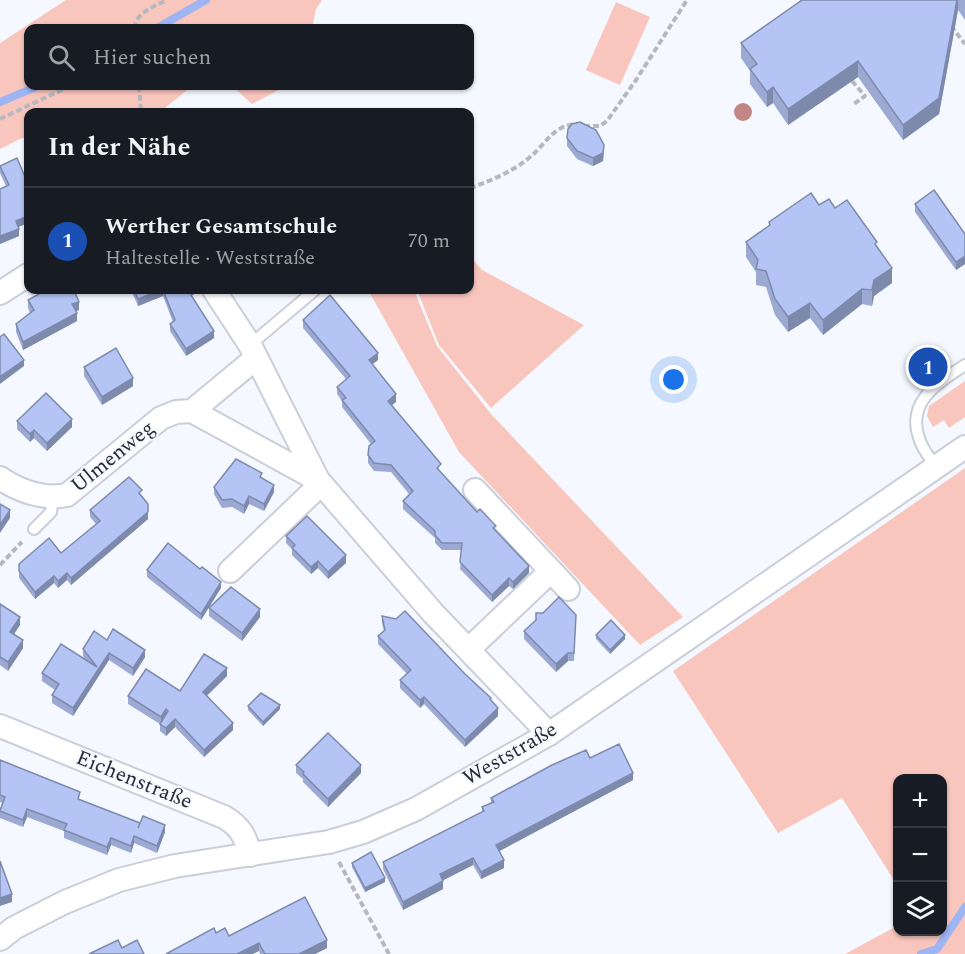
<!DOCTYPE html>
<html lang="de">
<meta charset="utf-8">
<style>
body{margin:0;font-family:Spectral,serif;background:#20242c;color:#f1f3f6}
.controls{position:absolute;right:18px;bottom:18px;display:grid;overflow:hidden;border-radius:12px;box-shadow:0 2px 4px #0004}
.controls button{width:54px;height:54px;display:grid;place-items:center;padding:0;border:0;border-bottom:2px solid #363941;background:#171b24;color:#f1f3f6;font:30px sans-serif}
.you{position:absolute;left:674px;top:380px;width:21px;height:21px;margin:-15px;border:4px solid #fff;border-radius:50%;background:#1a73e8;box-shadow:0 0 0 9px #1a73e833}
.badge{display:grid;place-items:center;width:39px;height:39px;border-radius:50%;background:#ea580c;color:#fff;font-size:20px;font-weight:700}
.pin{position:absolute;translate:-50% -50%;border:3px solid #fff;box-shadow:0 2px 6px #0006}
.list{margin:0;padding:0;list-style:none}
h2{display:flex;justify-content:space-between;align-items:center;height:78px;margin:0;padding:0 24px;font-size:26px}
h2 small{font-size:20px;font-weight:400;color:#9ea1a6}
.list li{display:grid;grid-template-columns:39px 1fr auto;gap:18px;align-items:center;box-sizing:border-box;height:108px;padding:0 24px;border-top:2px solid #363941}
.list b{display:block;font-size:22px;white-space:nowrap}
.list p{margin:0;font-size:20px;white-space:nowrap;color:#9ea1a6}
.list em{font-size:20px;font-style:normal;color:#9ea1a6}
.icon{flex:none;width:33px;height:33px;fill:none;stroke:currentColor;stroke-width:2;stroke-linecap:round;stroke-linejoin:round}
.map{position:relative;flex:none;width:965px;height:954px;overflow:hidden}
.search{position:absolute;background:#171b24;box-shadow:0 2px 4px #0004;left:24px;top:24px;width:450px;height:66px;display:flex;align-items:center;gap:15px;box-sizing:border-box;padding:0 21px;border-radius:12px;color:#9ea1a6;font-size:22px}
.panel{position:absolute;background:#171b24;box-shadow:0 2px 4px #0004;left:24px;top:108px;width:450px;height:186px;border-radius:12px}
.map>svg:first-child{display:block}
.green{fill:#f9c6be}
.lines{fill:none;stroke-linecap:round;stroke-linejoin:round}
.stream{stroke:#9eb4f3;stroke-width:8}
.lane-casing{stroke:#caced9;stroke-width:14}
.street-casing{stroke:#caced9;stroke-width:26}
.path{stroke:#b5b8be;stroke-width:4;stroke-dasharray:6 3;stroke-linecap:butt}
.lane{stroke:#fff;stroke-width:10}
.street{stroke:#fff;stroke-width:22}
.tree{fill:#c28784}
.wall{fill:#9ba9d3}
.shaded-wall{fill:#7e8aac}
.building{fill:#b4c5f5;stroke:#7e8aac;stroke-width:1.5}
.labels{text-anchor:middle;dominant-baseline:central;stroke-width:4.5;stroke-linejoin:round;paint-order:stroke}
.street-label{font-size:21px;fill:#27292d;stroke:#f5f8ff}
</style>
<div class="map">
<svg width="965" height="954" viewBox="0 0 965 954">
<rect width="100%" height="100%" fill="#f5f8ff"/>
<g class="green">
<path d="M66,0H322L316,9L312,28H28V86H192L160,112H28V138H22L0,149V43Z"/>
<path d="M616,2L650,17L620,85L586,70Z"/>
<path d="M232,86H286L252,104Z"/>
<path d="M470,256L482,270L584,325L491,408L439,345L417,290H470Z"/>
<path d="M368,290H414L437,346L491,414L683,617L640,645L459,452Z"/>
<path d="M965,381V417L949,428L944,420L933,427L927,416L929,406Z"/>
<path d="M965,468V954H845L897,926L898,932H942V778H898L897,885L842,798L778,833L673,671Z"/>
</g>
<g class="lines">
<g class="stream">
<path d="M157,28L206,0"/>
<path d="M0,102L38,86"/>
<path d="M921,954L937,949L965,907"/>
</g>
<defs>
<g id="lane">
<path d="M250,345L315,290"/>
<path d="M936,467C930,458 922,449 919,438C906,401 939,382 965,365"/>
<path d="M34,529L51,512L53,498"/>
</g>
<g id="street">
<path d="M214,290L250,345L318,480L433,613L549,734"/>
<path d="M0,293L28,275"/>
<path d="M192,411L318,480"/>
<path d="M0,478C19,491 44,500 67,495L161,418L176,412L192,411L256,358"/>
<path d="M475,490L568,589"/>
<path d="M230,571L321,484"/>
<path d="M469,649L551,571"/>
<path d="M0,726L224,817C240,826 246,837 250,855"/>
<path d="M0,939L14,928L65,902L119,880L175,866L329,842L363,832L416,809L549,734L965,447"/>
</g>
</defs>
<use href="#lane" class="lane-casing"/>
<use href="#street" class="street-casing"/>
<g class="path">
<path d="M951,26L965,44"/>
<path d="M134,28C137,12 153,7 167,0"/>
<path d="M852,81L865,96L854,104"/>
<path d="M139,86L141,112"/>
<path d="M0,119L70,86"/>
<path d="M584,126H600L607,121L636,80L687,0"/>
<path d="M470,188C490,181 512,172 529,158C545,145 552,127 574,124"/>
<path d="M0,565L22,542"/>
<path d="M339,862L389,954"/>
</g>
<use href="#lane" class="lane"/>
<use href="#street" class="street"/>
</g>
<circle class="tree" cx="743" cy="112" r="9"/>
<g class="wall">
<path d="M802,0H965V20L958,10L939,114L903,140L858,77L788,125L773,103L767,107L750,84V71L741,58V43Z"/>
<path d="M567,138L604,153L603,161L593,166L577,159L567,146Z"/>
<path d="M0,166L28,184V223L18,227L19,236L0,244V189L6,186L0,173Z"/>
<path d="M915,204L965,234V264L956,270L915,212Z"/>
<path d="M819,205L835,208L877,247L892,283L874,296L872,306L862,304L823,335L810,318L788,332L775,315L766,287L756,285V272L746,257V242L769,226V222Z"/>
<path d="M131,290H190L193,298L214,338L186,356L170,331V324L173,322L163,296L138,306Z"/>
<path d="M28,300L79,310L76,311L77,321L23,350L16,332V324L30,313L28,308Z"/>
<path d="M303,320L378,360L372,364L396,402L392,405L441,472L477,512L496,531L529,573L513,589L509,586L492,602L460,569L462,550H442L435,543V538L403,509V501L409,494L391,472L374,471L368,463V455L371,444L342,407V401L337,394V387L346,379L303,328Z"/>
<path d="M84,367L133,386L102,405L84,376Z"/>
<path d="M17,421L72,427L47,451L34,438L30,442L17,429Z"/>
<path d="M262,478L274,492L264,511L249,504L244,514L232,507L222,508L214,494V487Z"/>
<path d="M142,497L148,519L71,585L67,580L58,588L54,583L35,599L19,578V564L61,553L96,524L90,517V510Z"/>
<path d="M286,536L346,563L328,579L318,568L311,574L292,555V549L286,543Z"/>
<path d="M147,570L221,588L201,620L147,577Z"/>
<path d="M0,604L20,625L14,634L23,648L8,671L0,665Z"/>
<path d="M209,608L260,617L242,641L209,616Z"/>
<path d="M576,615L574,661H568L556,672L524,639V631Z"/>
<path d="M382,616L465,674L491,701L498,716L465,747L424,704L420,708L400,688V680L407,674L378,644V636L384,631L382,623Z"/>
<path d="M596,635L625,639L610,654L596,639Z"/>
<path d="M107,640L145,657L133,676L109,660L73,716L52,703V695L55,690L42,681V673L85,659L83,656V649Z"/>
<path d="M227,676L207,696L233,730L204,757L175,727L166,736L160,731V724L128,704V696L180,691Z"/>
<path d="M248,706L280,709L263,726L248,710Z"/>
<path d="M590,758L633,780L499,851L504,868L481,879L473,865L443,880V889L403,910L383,869V862L482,812V807L491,803V798Z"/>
<path d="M0,760L80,800L140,823L165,832L157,853L134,843L131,853L111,845L107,855L64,838V831L27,817L23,827L0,818V809L2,803L0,802Z"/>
<path d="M296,765L361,773L328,807L303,782V779L296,773Z"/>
<path d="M352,863L385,882L365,892L352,867Z"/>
<path d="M216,933L229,936L327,948L315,954H260L259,951Z"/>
</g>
<g class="shaded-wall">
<path d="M957,0H958V10L939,114L903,140V125Z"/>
<path d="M858,61V77L788,125V109Z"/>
<path d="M773,87V103L767,107V92Z"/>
<path d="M604,145L603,161L593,166V158Z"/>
<path d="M28,216V223L16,228V221Z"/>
<path d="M19,229V236L0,244V236Z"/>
<path d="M965,256V264L956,270V262Z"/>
<path d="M892,268V283L874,296L872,306V290L874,280Z"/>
<path d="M862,289V304L823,335V320Z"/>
<path d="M161,290H163V296L138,306V299Z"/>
<path d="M79,302V310L72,312V304Z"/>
<path d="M810,303V318L788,332V317Z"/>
<path d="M77,313V321L23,350V342Z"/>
<path d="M214,331V338L186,356V349Z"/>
<path d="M378,353V360L369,367V360Z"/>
<path d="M24,360V366L0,384V377Z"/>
<path d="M133,378V386L102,405V397Z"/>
<path d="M396,394V402L388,408V401Z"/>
<path d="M72,419V427L47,451V443Z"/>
<path d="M34,430V438L30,442V434Z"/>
<path d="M274,485V492L264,511V504Z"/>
<path d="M249,496V504L244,514V506Z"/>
<path d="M10,510V518L0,533V525Z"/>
<path d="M148,512V519L71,585V578Z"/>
<path d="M346,555V563L328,579V572Z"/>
<path d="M318,561V568L311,574V567Z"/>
<path d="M529,566V573L513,589V582Z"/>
<path d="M67,573V580L58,588V581Z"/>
<path d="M54,576V583L35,599V592Z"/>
<path d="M509,578V586L492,602V595Z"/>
<path d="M221,582V588L201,620V614Z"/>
<path d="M260,609V617L242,641V633Z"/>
<path d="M20,617V625L10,640V632Z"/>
<path d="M625,635V639L610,654V650Z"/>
<path d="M23,640V648L8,671V662Z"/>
<path d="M145,650V657L133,676V668Z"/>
<path d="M109,653V660L73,716V708Z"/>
<path d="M568,653V661L556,672V664Z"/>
<path d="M227,668V676L203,699V692Z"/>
<path d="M424,697V704L420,708V700Z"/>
<path d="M280,705V709L263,726V722Z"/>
<path d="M498,708V716L465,747V740Z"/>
<path d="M166,709V717L161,725V717Z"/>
<path d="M175,719V727L166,736V728Z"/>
<path d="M233,723V730L204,757V750Z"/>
<path d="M361,765V773L328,807V799Z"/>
<path d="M633,773V780L496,853V845Z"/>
<path d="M27,809V817L23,827V820Z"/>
<path d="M165,825V832L157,853V846Z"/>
<path d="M134,836V843L131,853V846Z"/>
<path d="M111,838V845L107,855V847Z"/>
<path d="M473,858V865L440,882V874Z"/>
<path d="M504,860V868L481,879V872Z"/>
<path d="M385,878V882L365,892V888Z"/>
<path d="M443,881V889L403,910V902Z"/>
<path d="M12,894V902L0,906V898Z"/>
<path d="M327,940V948L315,954H299Z"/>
<path d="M259,943V951L253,954H237Z"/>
</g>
<g class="building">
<path d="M802,0H957L939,98L903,125L858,61L788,109L773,87L767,92L750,69L757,64L741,43Z"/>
<path d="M580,122L596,130L604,145L603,153L593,158L577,151L567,138L568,129L572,124Z"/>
<path d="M17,158L28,184V216L16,221L19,229L0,236V189L9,185L0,166Z"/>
<path d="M934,190L965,234V256L956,262L915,204Z"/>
<path d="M811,193L819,205L829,199L835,208L847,200L877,242L875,244L892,268L874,280L872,290L862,289L823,320L810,303L788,317L775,299L766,271L756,269L758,260L746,242L770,225L769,222Z"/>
<path d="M46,290H74L79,302L72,304L77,313L23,342L16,324L34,310L28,300Z"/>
<path d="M134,290H161L138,299Z"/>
<path d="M163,290H190L193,294L191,295L214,331L186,349L170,324L175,320Z"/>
<path d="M330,295L378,353L369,360L396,394L388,401L441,464L437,468L477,512L480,509L496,526L493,528L529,566L513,582L509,578L492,595L460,562L462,543H442L435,535V531L403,501L413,491L391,465L374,463L368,455L369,446L375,441L342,400L346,398L337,387L350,376L303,320Z"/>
<path d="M4,334L24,360L0,377V337Z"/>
<path d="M116,348L133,378L102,397L84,367Z"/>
<path d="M46,393L72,419L47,443L34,430L30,434L17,421Z"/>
<path d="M236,459L262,473L260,477L274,485L264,504L249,496L244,506L232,499L222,500L214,487Z"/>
<path d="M129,477L142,490L139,493L148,504V512L71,578L67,573L58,581L54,576L35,592L19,571V564L49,538L61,553L100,521L90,510Z"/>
<path d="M0,504L10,510L0,525Z"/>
<path d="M307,516L346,555L328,572L318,561L311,567L292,548L295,545L286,536Z"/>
<path d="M168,543L200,569L202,567L221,582L201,614L147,570Z"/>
<path d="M231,587L260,609L242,633L209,608Z"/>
<path d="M559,597L576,615L574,653H568L556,664L524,631L536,620V613H543Z"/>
<path d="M0,604L20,617L10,632L23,640L8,662L0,657Z"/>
<path d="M405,611L465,674L491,698L490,699L498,708L465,740L424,697L420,700L400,680L411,670L378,636L385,630L382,616L396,619Z"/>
<path d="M611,620L625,635L610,650L596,635Z"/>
<path d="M113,629L145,650L133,668L109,653L73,708L52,695L59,684L42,673L61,644L97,667L83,649L94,631L107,640Z"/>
<path d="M204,654L227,668L203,692L233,723L204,750L175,719L166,728L160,724L168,711L166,709L161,717L128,696L146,669L180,691Z"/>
<path d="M261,693L280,705L263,722L248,706Z"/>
<path d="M328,733L361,765L328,799L303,774L304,772L296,765Z"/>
<path d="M619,744L633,773L496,845L504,860L481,872L473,858L440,874L443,881L403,902L383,862L484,811L482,807L494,802L491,798L552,765L586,750L590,758Z"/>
<path d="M0,760L80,792L78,799L140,823L138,828L143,816L165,825L157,846L134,836L131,846L111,838L107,847L64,830L67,824L27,809L23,820L0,811L5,797L0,795Z"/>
<path d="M371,852L385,878L365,888L352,863Z"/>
<path d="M0,861L12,894L0,898Z"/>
<path d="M305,897L327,940L299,954H265L259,943L237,954H166L214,928L216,933L225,928L229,936Z"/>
<path d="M118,940L122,948L137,940L144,954H89Z"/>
</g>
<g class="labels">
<g class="street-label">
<text transform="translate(113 457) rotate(-39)">Ulmenweg</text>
<text transform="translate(510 754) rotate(-30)">Weststraße</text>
<text transform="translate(134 780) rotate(22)">Eichenstraße</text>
</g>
</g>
</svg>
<div class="controls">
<button>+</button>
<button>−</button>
<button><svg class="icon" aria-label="layers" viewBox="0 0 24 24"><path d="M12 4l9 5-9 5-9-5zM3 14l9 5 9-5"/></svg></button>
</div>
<div class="you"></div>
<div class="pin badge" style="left:928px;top:367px;background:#1a4fb4">1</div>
<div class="search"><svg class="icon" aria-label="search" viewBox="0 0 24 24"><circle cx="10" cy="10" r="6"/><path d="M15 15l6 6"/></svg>Hier suchen</div>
<section class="panel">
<h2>In der Nähe<small></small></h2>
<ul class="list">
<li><span class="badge" style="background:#1a4fb4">1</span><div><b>Werther Gesamtschule</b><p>Haltestelle · Weststraße</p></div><em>70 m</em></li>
</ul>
</section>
</div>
